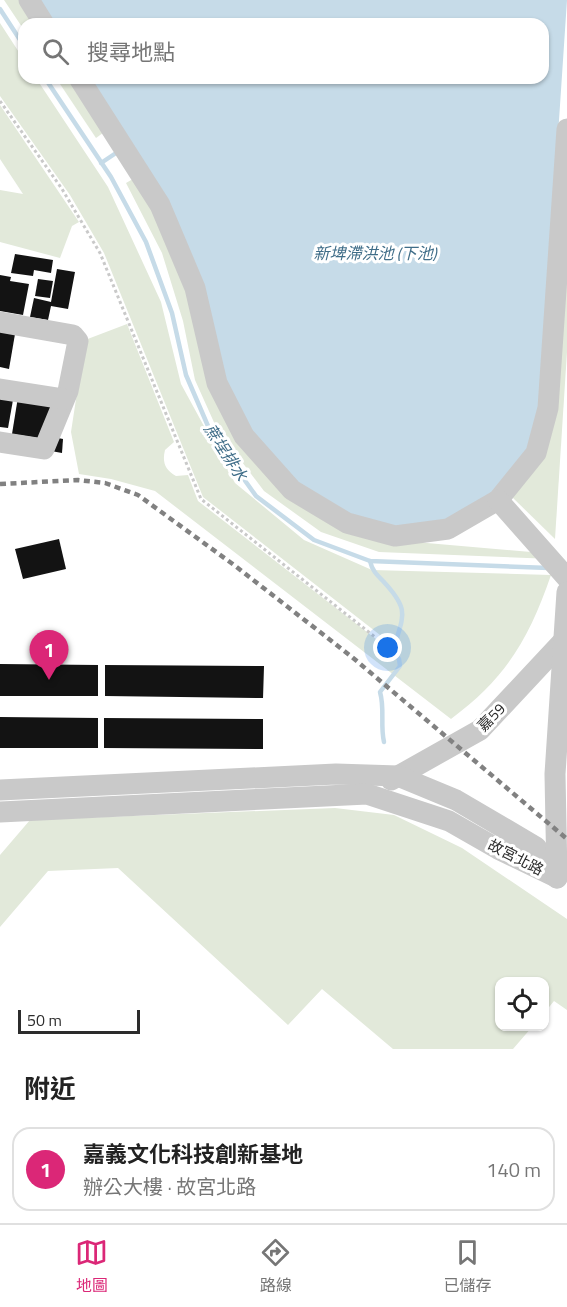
<!DOCTYPE html>
<html lang="zh-TW">
<meta charset="utf-8">
<style>
body{margin:0;font-family:"Titillium Web","Noto Sans TC",sans-serif;background:#f6f6f6;color:#222}
.controls{position:absolute;right:18px;bottom:18px;display:grid;overflow:hidden;border-radius:12px;box-shadow:0 2px 4px #0004}
.controls button{width:54px;height:54px;display:grid;place-items:center;padding:0;border:0;border-bottom:2px solid #e0e0e0;background:#fff;color:#222;font:30px sans-serif}
.scale{position:absolute;left:18px;bottom:15px;width:122px;box-sizing:border-box;padding-left:6px;border:3px solid #2c2c2c;border-top:0;font-size:16px;line-height:21px;white-space:nowrap;color:#2c2c2c;-webkit-text-stroke:4px #fff;paint-order:stroke}
.you{position:absolute;left:388px;top:648px;width:21px;height:21px;margin:-15px;border:4px solid #fff;border-radius:50%;background:#1a73e8;box-shadow:0 0 0 9px #1a73e833}
.badge{display:grid;place-items:center;width:39px;height:39px;border-radius:50%;background:#db2777;color:#fff;font-size:20px;font-weight:700}
.pin{position:absolute;translate:-50% -50px;filter:drop-shadow(0 2px 3px #0008)}
.pin::after{content:'';position:absolute;top:32px;width:21px;height:18px;background:inherit;clip-path:polygon(0 0,100% 0,50% 100%)}
.list{margin:0;padding:0;list-style:none}
h2{display:flex;justify-content:space-between;align-items:center;height:78px;margin:0;padding:0 24px;font-size:26px}
h2 small{font-size:20px;font-weight:400;color:#767676}
.list li{display:grid;grid-template-columns:39px 1fr auto;gap:18px;align-items:center;box-sizing:border-box;height:84px;margin:0 12px 12px;padding:0 12px;border:2px solid #e0e0e0;border-radius:18px}
.list b{display:block;font-size:22px;white-space:nowrap}
.list p{margin:0;font-size:20px;white-space:nowrap;color:#767676}
.list em{font-size:20px;font-style:normal;color:#767676}
.icon{flex:none;width:33px;height:33px;fill:none;stroke:currentColor;stroke-width:2;stroke-linecap:round;stroke-linejoin:round}
.map{position:relative;flex:none;width:567px;height:1049px;overflow:hidden}
.search{position:absolute;background:#fff;box-shadow:0 2px 4px #0004;left:18px;right:18px;top:18px;height:66px;display:flex;align-items:center;gap:15px;box-sizing:border-box;padding:0 21px;border-radius:18px;color:#767676;font-size:22px}
.sheet{height:174px;background:#fff}
nav{display:flex;justify-content:space-around;align-items:center;box-sizing:border-box;height:84px;border-top:2px solid #e0e0e0;background:#fff;font-size:16px;color:#767676}
nav a{display:grid;justify-items:center;gap:3px}
nav .on{color:#db2777}
.map>svg:first-child{display:block}
.green{fill:#e2e9da}
.water{fill:#c6dbe8}
.lines{fill:none;stroke-linecap:round;stroke-linejoin:round}
.stream{stroke:#c6dbe8;stroke-width:4.5}
.building{fill:#131313}
.path{stroke:#c9c9c9;stroke-width:3;stroke-dasharray:3 3;stroke-linecap:butt}
.minor{stroke:#c9c9c9;stroke-width:21}
.rail{stroke:#818181;stroke-width:4.5;stroke-dasharray:6 4.5;stroke-linecap:butt}
.labels{text-anchor:middle;dominant-baseline:central;stroke-width:6;stroke-linejoin:round;paint-order:stroke}
.street-label{font-size:15px;fill:#2c2c2c;stroke:#fff}
.water-label{font-size:16px;font-style:italic;fill:#3f6d88;stroke:#fff}
</style>
<div class="map">
<svg width="567" height="1049" viewBox="0 0 567 1049">
<rect width="100%" height="100%" fill="#fff"/>
<g class="green">
<path d="M4,0H20L36,24H24V30Z"/>
<path d="M0,23L24,60V78H36L108,187L161,302L181,384L235,483L304,540L372,570L551,575C529,639 506,678 451,719L155,491L111,479L79,474L71,432L85,340L127,324L174,442L165,450C162,462 165,470 176,476L188,475L198,501L376,639L380,635L203,497L104,253L70,195L0,96Z"/>
<path d="M56,78H72L107,130L96,138Z"/>
<path d="M0,105L79,222L72,226L60,258L0,242V190L23,194L0,159Z"/>
<path d="M138,176L381,539L554,554L553,559L379,552L321,532L264,491L217,429L195,380L183,321L162,253L126,183Z"/>
<path d="M567,240V352L555,539L511,496Z"/>
<path d="M335,808L394,815L462,848L567,919V1010L554,1001L545,1012L544,982H500V1026L532,1027L513,1049H393L322,989L288,1025L118,868L48,871L0,927V855L30,820Z"/>
</g>
<path class="water" d="M39,0H567L540,406L529,450L493,493L445,521L395,527L351,515L298,484L251,431L225,380L203,286L89,78H543V24H54Z"/>
<g class="lines">
<g class="stream">
<path d="M0,9L24,46"/>
<path d="M45,78L111,177L146,242L172,313L186,375L211,433L256,496L314,540L370,561L549,568"/>
<path d="M101,163L119,151"/>
<path d="M370,561C372,570 376,574 383,581C411,611 403,615 393,651L399,659L400,666L380,692C385,709 380,725 384,742"/>
</g>
</g>
<g class="building">
<path d="M15,254L53,260L51,273L34,270L33,276L11,273Z"/>
<path d="M57,269L75,272L68,309L51,306L48,320L30,317L34,298L51,302Z"/>
<path d="M0,275L11,277L10,281L29,284L23,315L0,311Z"/>
<path d="M38,279L53,281L50,298L35,296Z"/>
<path d="M0,331L15,334L9,369L0,367Z"/>
<path d="M18,397L51,403L45,439L12,434Z"/>
<path d="M0,398L13,400L8,428L0,427Z"/>
<path d="M53,437L63,439L62,453L51,451Z"/>
<path d="M59,539L66,569L23,579L15,549Z"/>
<path d="M0,664L98,665V696H0Z"/>
<path d="M105,665L264,666L263,698L105,696Z"/>
<path d="M0,717L98,718V748H0Z"/>
<path d="M104,718L263,719V749L104,748Z"/>
</g>
<g class="lines">
<path class="path" d="M0,101L62,189L100,253L201,499L375,637"/>
<g class="minor">
<path d="M29,0L44,24"/>
<path d="M79,78L160,205L195,288L217,383L244,436L292,490L347,523L395,536L448,529L498,500L536,453L548,408L567,129"/>
<path d="M0,322L73,335L78,341L68,391L44,449L0,442"/>
<path d="M0,389L64,399"/>
<path d="M498,500L567,578"/>
<path d="M391,780L480,730L567,637"/>
<path d="M0,790L336,774L398,776L456,800L536,847L557,878"/>
<path d="M0,812L367,794L449,821L498,849L554,876"/>
<path d="M557,878L555,774L567,592"/>
</g>
<path class="rail" d="M0,484L78,480L105,483L138,495L234,565L352,657L567,839"/>
</g>
<g class="labels">
<g class="street-label">
<text transform="translate(491 717) rotate(-45)">嘉59</text>
<text transform="translate(516 857) rotate(27)">故宮北路</text>
</g>
<g class="water-label">
<text x="375" y="253">新埤滯洪池 (下池)</text>
<text transform="translate(226 452) rotate(57)">蔗埕排水</text>
</g>
</g>
</svg>
<div class="controls">
<button><svg class="icon" aria-label="locate" viewBox="0 0 24 24"><circle cx="12" cy="12" r="6"/><path d="M12 2v4M12 18v4M2 12h4M18 12h4"/></svg></button>
</div>
<div class="scale">50 m</div>
<div class="you"></div>
<div class="pin badge" style="left:49px;top:680px">1</div>
<div class="search"><svg class="icon" aria-label="search" viewBox="0 0 24 24"><circle cx="10" cy="10" r="6"/><path d="M15 15l6 6"/></svg>搜尋地點</div>
</div>
<section class="sheet">
<h2>附近<small></small></h2>
<ul class="list">
<li><span class="badge">1</span><div><b>嘉義文化科技創新基地</b><p>辦公大樓 · 故宮北路</p></div><em>140 m</em></li>
</ul>
</section>
<nav>
<a class="on"><svg class="icon" aria-label="map" viewBox="0 0 24 24"><path d="M3 6l6-2 6 2 6-2v14l-6 2-6-2-6 2zM9 4v14M15 6v14"/></svg>地圖</a>
<a><svg class="icon" aria-label="directions" viewBox="0 0 24 24"><path d="M12 3l9 9-9 9-9-9zM9 14v-3h6M13 9l2 2-2 2"/></svg>路線</a>
<a><svg class="icon" aria-label="saved" viewBox="0 0 24 24"><path d="M7 4h10v16l-5-4-5 4z"/></svg>已儲存</a>
</nav>
